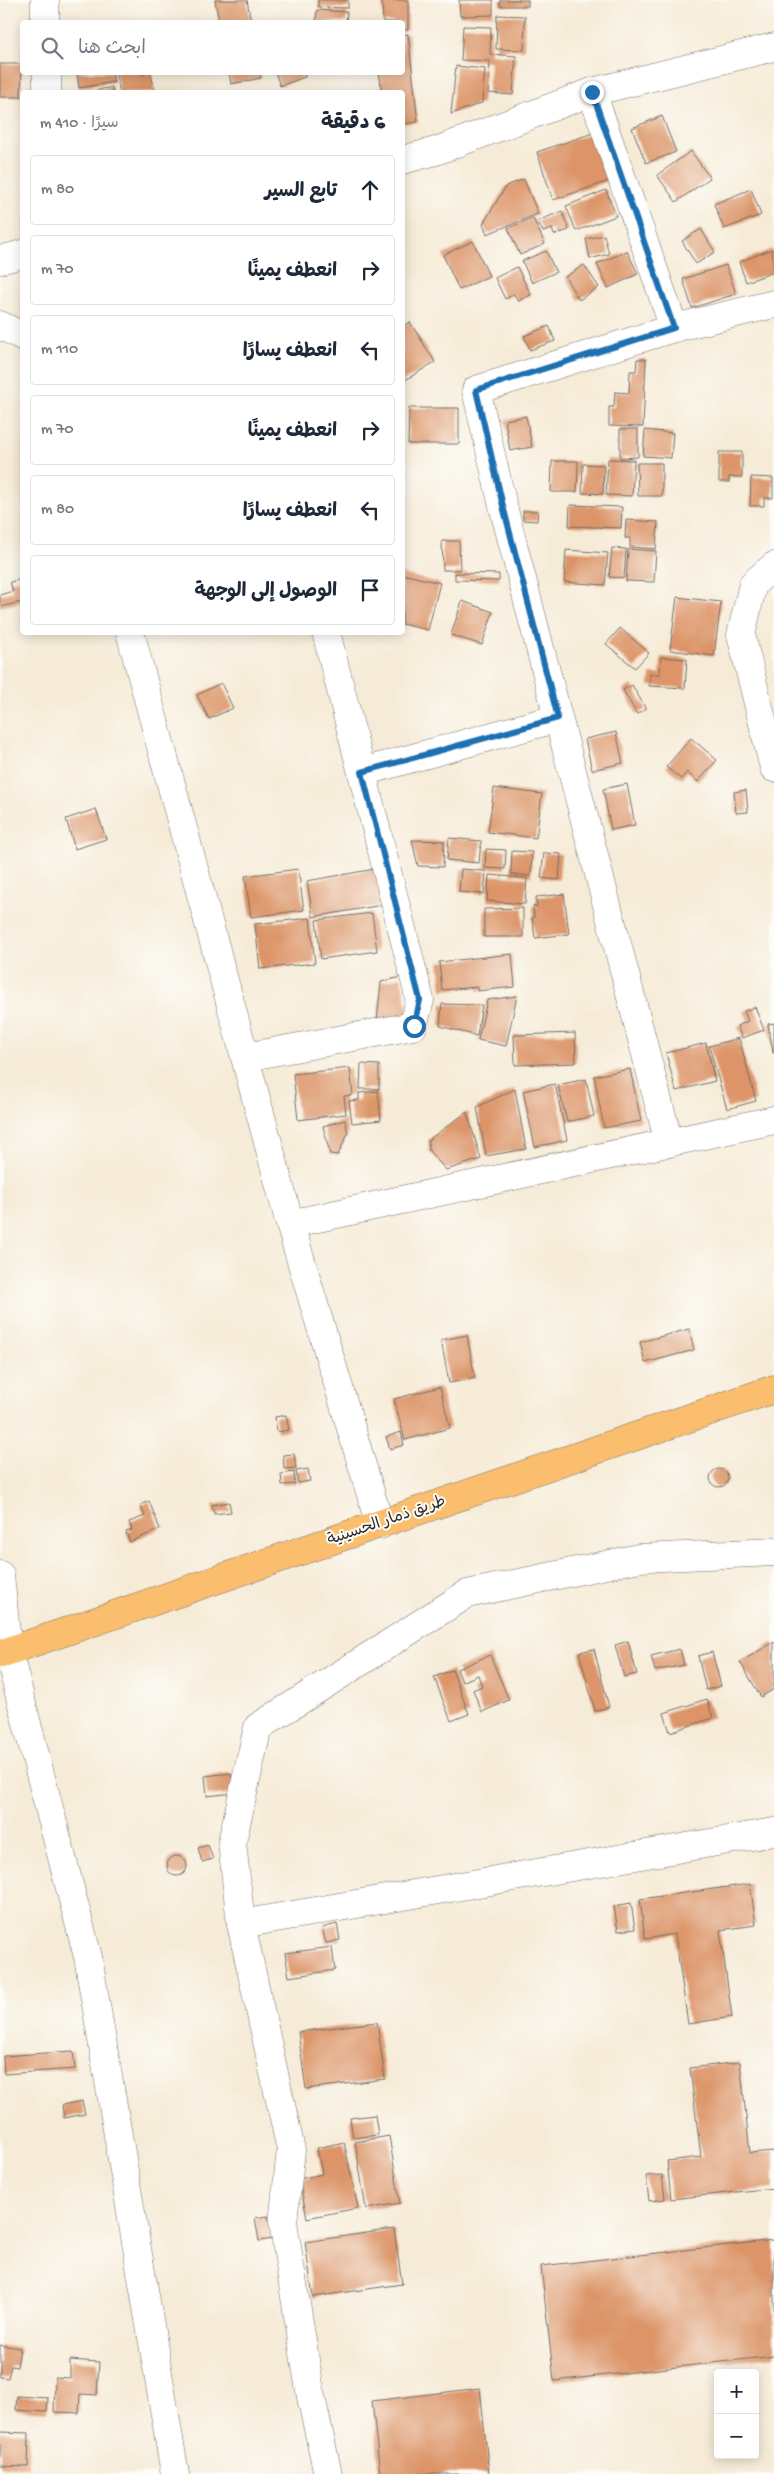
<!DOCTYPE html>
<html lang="ar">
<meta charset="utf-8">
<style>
body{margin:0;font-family:"Gochi Hand","Playpen Sans Arabic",sans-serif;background:#f2f2f3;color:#1f2937;direction:rtl}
.controls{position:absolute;right:15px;bottom:15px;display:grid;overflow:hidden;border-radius:5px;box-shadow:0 2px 12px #0003}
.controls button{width:45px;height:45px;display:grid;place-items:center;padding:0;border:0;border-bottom:1px solid #e0e1e3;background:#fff;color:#1f2937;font:25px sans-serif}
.stop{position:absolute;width:15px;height:15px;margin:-11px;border:4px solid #1f6fb2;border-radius:50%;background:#fff}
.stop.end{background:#1f6fb2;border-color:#fff;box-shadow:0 1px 5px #0008}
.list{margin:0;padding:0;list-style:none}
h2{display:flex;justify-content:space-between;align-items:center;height:65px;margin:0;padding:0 20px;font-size:21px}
h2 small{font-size:16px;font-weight:400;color:#747a83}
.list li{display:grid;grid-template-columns:32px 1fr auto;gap:15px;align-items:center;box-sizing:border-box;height:70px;margin:0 10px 10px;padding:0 10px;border:1px solid #e0e1e3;border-radius:5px}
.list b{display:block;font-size:19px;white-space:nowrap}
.list em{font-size:16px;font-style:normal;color:#747a83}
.icon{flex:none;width:28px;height:28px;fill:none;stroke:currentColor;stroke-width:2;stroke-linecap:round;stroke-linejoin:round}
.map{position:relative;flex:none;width:774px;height:2474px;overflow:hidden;direction:ltr}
.search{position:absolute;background:#fff;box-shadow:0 2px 12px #0003;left:20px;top:20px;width:385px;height:55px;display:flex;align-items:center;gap:12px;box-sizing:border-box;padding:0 18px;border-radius:5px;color:#747a83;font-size:19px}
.panel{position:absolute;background:#fff;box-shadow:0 2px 12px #0003;left:20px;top:90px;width:385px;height:545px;border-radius:5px;direction:rtl}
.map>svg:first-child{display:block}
.building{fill:#dc9468}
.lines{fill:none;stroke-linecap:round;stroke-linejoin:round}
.minor-casing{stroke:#726e67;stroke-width:29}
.major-casing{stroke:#726e67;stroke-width:29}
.minor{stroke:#fff;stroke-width:28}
.major{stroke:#fbbe6e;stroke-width:28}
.route{stroke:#1f6fb2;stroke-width:6}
.labels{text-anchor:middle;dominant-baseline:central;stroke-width:4;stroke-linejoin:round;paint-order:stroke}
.street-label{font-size:16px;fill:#2b2b2b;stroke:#fdfcf7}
</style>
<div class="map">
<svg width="774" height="2474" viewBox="0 0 774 2474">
<rect width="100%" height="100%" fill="#fdfcf7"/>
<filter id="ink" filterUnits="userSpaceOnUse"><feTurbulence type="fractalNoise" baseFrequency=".02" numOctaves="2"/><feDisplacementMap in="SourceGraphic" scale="10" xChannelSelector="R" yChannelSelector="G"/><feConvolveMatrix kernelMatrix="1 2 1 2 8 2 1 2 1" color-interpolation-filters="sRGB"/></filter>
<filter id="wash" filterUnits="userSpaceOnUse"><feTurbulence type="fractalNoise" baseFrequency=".0096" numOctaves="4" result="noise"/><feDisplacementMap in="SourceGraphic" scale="20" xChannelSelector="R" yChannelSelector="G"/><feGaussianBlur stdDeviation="1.12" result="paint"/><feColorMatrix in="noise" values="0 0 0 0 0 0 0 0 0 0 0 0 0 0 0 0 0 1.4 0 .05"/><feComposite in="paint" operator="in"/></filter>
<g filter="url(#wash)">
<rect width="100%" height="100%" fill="#f6ebd7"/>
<g id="blocks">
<g class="building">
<path d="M215,0H247L251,22H219Z"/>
<path d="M318,0H348V8L318,7Z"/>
<path d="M382,0H408V30H402V22H383Z"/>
<path d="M459,0H493V15L460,16Z"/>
<rect x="500" y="0" width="28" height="6"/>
<path d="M317,10L347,12L346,22H316Z"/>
<path d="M497,15L525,16L524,50L496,49Z"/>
<path d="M463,26L491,27L490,54L516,56L513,95L488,93L490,61L461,60Z"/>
<path d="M408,34L418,122L402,124V92H382L379,72H402V35Z"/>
<path d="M0,64H22L21,97H0Z"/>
<path d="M456,66L485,69L482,103L451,114Z"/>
<path d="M77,72H112L114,82L79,88Z"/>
<path d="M115,72H142V75L151,73L155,92H120Z"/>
<path d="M229,72H260L261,78L231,84Z"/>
<path d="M275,72H304L305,77L280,86Z"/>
<path d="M112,87L113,92H90Z"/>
<path d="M662,116L676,152L646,163L632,128Z"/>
<path d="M593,133L609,181L553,200L537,152Z"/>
<path d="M691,151L710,178L676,202L657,175Z"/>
<path d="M524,179L538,214L487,234L483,224L506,186Z"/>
<path d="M751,189L761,215L724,229L714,204Z"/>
<path d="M606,190L616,216L576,231L566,206Z"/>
<path d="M562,211L569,230L554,235L552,229L543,232L538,221Z"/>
<path d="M533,218L545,244L520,255L508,228Z"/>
<path d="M701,229L715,252L696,264L682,241Z"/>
<path d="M604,235L609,254L590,259L586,239Z"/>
<path d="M473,241L489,276L459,290L443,255Z"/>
<path d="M772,249L774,272L746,282L739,262Z"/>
<path d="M546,251L556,272L532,283L522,261Z"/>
<path d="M627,251L638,274L608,288L597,264Z"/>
<path d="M584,265L599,287L579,300L565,277Z"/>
<path d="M726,265L736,294L692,308L683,279Z"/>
<path d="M517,267L531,295L518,301L514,294L505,299L495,278Z"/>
<path d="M410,322L435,362L402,382V327Z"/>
<path d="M549,326L555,341L530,350L524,336Z"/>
<path d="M637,359H646L643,427L609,426V407H614L615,392L629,393L630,371H636Z"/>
<path d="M409,408H459V444H408Z"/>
<path d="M526,416L532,447L510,451L505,420Z"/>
<path d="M620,429H638V457L620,458Z"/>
<path d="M645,430L673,433L671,458L643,456Z"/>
<path d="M719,452H742V477H729V482H719Z"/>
<path d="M608,459L634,460L632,496L606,495Z"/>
<path d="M552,461H578L577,492H551Z"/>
<path d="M637,463H662V496H638Z"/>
<path d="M583,464L604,465L603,494L582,493Z"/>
<path d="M751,477L773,478V498H764V506H750Z"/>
<path d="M570,505L622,507L621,528L569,526Z"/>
<path d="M523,511H538L537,521L523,520Z"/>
<path d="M626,520L658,522L656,549L630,547V538H625Z"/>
<path d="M442,541H459L460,570H443Z"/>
<path d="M612,548L626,549L624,578L609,577Z"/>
<path d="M628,549L656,551L654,582L626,581Z"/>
<path d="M566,550L608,553L605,585L564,582Z"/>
<path d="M22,570V602L0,607V595L13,591L10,582L22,579L20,571Z"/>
<path d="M455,573L499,574V581L455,580Z"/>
<path d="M402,574L440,583L428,630L402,624Z"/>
<path d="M677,597L721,602L714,656L670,650Z"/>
<path d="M462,601L493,612L482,645L451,635Z"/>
<path d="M620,628L649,653L635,668L606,644Z"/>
<path d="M661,657L687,659L685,688L649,686L650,674H660Z"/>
<path d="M221,683L233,708L209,719L197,695Z"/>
<path d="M632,685L646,709L637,714L623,690Z"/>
<path d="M616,732L623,763L592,770L585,739Z"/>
<path d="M691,738L717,760L698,782L687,772L681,779L666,767Z"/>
<path d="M627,784L635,825L611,830L603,789Z"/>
<path d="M494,788L542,794L536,838L488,832Z"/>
<path d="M746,790L748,812L736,813L734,792Z"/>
<path d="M96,809L106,839L75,849L66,819Z"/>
<path d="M449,838L481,841L479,863L447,860Z"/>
<path d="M412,840L444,841L443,867L418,866Z"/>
<path d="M486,849L506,850L505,869L485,868Z"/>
<path d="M512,851L532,852L531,876L511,874Z"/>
<path d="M544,853L561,854L559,880L541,878Z"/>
<path d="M298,869L304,910L251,917L245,876Z"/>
<path d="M375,869L382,905L313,917L307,881Z"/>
<path d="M461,869L486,871L484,894L459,892Z"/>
<path d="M489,875L527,878L525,904L487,901Z"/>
<path d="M564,894L569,934L535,938L532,917H534L533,906L537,907L536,897Z"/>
<path d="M523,908V937H484V909Z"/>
<path d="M372,913L377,951L321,959L316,920Z"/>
<path d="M310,918L315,963L260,969L255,924Z"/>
<path d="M512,954L515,987L477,991V987L442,990L439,962Z"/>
<path d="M401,977L409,1015L377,1021L381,982Z"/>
<path d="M517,996L506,1046L478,1040L487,1000Z"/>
<path d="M442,1004L482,1005L477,1036L440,1026Z"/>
<path d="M755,1007L764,1030L742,1038L737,1026L748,1021L744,1011Z"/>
<path d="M774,1023V1053H773L768,1024Z"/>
<path d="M575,1033L576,1063L515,1065L514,1035Z"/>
<path d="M739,1038L756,1101L727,1109L709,1046Z"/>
<path d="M706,1043L715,1081L676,1091L666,1053Z"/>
<path d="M361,1064L379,1065V1089H360Z"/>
<path d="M350,1068L353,1095L344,1096L346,1114L298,1120L293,1074Z"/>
<path d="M630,1069L641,1121L604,1128L594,1076Z"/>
<path d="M586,1079L594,1116L567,1122L558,1085Z"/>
<path d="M555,1084L567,1140L535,1147L523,1091Z"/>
<path d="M515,1089L526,1149L486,1156L477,1107Z"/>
<path d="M378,1091L381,1120L352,1123L349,1101L359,1100V1093Z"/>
<path d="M467,1112L481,1159L446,1170L429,1151L428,1140Z"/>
<path d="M345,1120L348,1133L338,1155L330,1154L323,1126Z"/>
<path d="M689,1329L694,1350L645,1363L640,1342Z"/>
<path d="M467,1335L475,1378L449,1383L441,1340Z"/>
<path d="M440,1387L450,1428L405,1440L394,1399Z"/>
<path d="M286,1415L289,1430L277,1432L275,1417Z"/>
<path d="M401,1432L404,1445L390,1449L386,1437Z"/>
<path d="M294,1454L296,1468L284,1469L283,1455Z"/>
<circle cx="719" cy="1478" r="9"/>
<path d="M308,1469L310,1481L298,1483L296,1471Z"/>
<path d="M294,1472L295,1484L282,1485L281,1474Z"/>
<path d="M149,1501L160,1529L130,1542L126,1532L132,1530L129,1522L145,1516L140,1505Z"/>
<path d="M229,1502L231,1512L214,1514L212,1505Z"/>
<path d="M628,1641L637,1674L624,1677L615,1645Z"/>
<path d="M774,1642V1689L761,1697L740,1662Z"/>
<path d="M594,1649L609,1707L595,1711L579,1652Z"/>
<path d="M680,1649L684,1665L655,1671L651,1656Z"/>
<path d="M712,1652L721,1686L706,1690L698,1656Z"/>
<path d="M490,1655L509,1700L482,1712L473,1690L482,1686L478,1675L462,1682L457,1669Z"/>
<path d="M452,1670L469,1714L451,1721L434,1677Z"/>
<path d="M707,1699L713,1718L670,1732L664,1713Z"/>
<path d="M231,1773L234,1793L207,1796L205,1776Z"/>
<path d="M208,1845L213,1859L202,1862L198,1848Z"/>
<circle cx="177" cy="1866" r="10"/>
<path d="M750,1884L756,1925L720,1930L732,2017L688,2024L675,1934L645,1939L640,1899Z"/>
<path d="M631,1903L635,1929L618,1931L614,1906Z"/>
<path d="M337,1924L340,1940L326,1943L322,1928Z"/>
<path d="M332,1947L335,1970L289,1977L285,1953Z"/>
<path d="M377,2022L385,2079L306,2089L298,2032Z"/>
<path d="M73,2051L75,2069L4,2074L3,2056Z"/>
<path d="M740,2062L750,2153L774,2151V2188L671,2199L667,2161L701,2157L690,2068Z"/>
<path d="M82,2101L85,2114L64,2118L62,2105Z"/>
<path d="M375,2115L378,2135L353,2138L350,2118Z"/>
<path d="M389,2136L400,2203L366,2209L355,2142Z"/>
<path d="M344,2142L358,2208L307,2218L299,2179L322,2174L317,2148Z"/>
<path d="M662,2175L665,2199L649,2201L646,2176Z"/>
<path d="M268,2216L273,2239L259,2241L255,2218Z"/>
<path d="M394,2229L402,2284L313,2297L305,2242Z"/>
<path d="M774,2240V2356L554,2381L541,2266Z"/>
<path d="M0,2345L20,2348L17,2367L11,2366L8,2378L0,2377Z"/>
<path d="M70,2360L99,2362L97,2395L80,2394L79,2413L54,2412L55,2377L70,2378Z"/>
<path d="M480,2388L489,2474H380L372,2401Z"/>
<path d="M17,2396L48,2398L47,2412L16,2410Z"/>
<path d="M0,2432L29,2433L28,2467L0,2466Z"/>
</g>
</g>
</g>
<g filter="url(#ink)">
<use href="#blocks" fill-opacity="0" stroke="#726e67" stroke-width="1"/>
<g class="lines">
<defs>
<g id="minor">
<path d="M45,0V22"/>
<path d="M47,72V92"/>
<path d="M592,92L774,47"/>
<path d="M402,160L436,151L592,92L674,328L476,390L503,506L669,1143"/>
<path d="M0,260L22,254"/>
<path d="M0,325L22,336"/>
<path d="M674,328L774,304"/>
<path d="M774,566L753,584L741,635L774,768"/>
<path d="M130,632L290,1224"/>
<path d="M362,772L558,718"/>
<path d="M245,1057L413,1026L420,1000L326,632"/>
<path d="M380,1525L290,1224L774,1120"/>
<path d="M0,1575L8,1651L88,1957L175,2474"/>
<path d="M241,1924L774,1832"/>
<path d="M328,2474L311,2397L283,2222L291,2150L241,1924L232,1842L258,1727L467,1594L639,1558L774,1552"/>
</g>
<path id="major" d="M0,1654L774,1389"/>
</defs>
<use href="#minor" class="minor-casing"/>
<use href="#major" class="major-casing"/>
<use href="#minor" class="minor"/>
<use href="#major" class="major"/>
</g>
</g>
<g class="lines" filter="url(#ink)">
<path class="route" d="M414,1026L420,1000L362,772L558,718L503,506L476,390L674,328L592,92"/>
</g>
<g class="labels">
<g class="street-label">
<text transform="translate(387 1522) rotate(-19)">طريق ذمار الحسينية</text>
</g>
</g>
</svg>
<div class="controls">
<button>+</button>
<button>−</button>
</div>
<div class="stop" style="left:414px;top:1026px"></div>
<div class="stop end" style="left:592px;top:92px"></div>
<div class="search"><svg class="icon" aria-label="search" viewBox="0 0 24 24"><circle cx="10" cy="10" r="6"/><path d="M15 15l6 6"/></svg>ابحث هنا</div>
<section class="panel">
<h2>6 دقيقة<small>سيرًا · 410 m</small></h2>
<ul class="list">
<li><svg class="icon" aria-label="ahead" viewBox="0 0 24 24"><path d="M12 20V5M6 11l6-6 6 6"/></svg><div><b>تابع السير</b></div><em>80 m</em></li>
<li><svg class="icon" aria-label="right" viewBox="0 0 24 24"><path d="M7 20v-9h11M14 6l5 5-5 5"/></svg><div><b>انعطف يمينًا</b></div><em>70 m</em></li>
<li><svg class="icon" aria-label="left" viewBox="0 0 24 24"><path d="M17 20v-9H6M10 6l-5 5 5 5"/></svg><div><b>انعطف يسارًا</b></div><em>110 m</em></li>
<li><svg class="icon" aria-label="right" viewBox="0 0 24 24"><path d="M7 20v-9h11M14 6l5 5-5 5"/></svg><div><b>انعطف يمينًا</b></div><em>70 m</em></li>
<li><svg class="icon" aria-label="left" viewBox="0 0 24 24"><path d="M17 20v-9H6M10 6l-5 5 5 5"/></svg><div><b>انعطف يسارًا</b></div><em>80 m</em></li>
<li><svg class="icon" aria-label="arrive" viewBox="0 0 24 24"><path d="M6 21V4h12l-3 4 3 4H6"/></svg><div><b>الوصول إلى الوجهة</b></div></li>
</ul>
</section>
</div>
